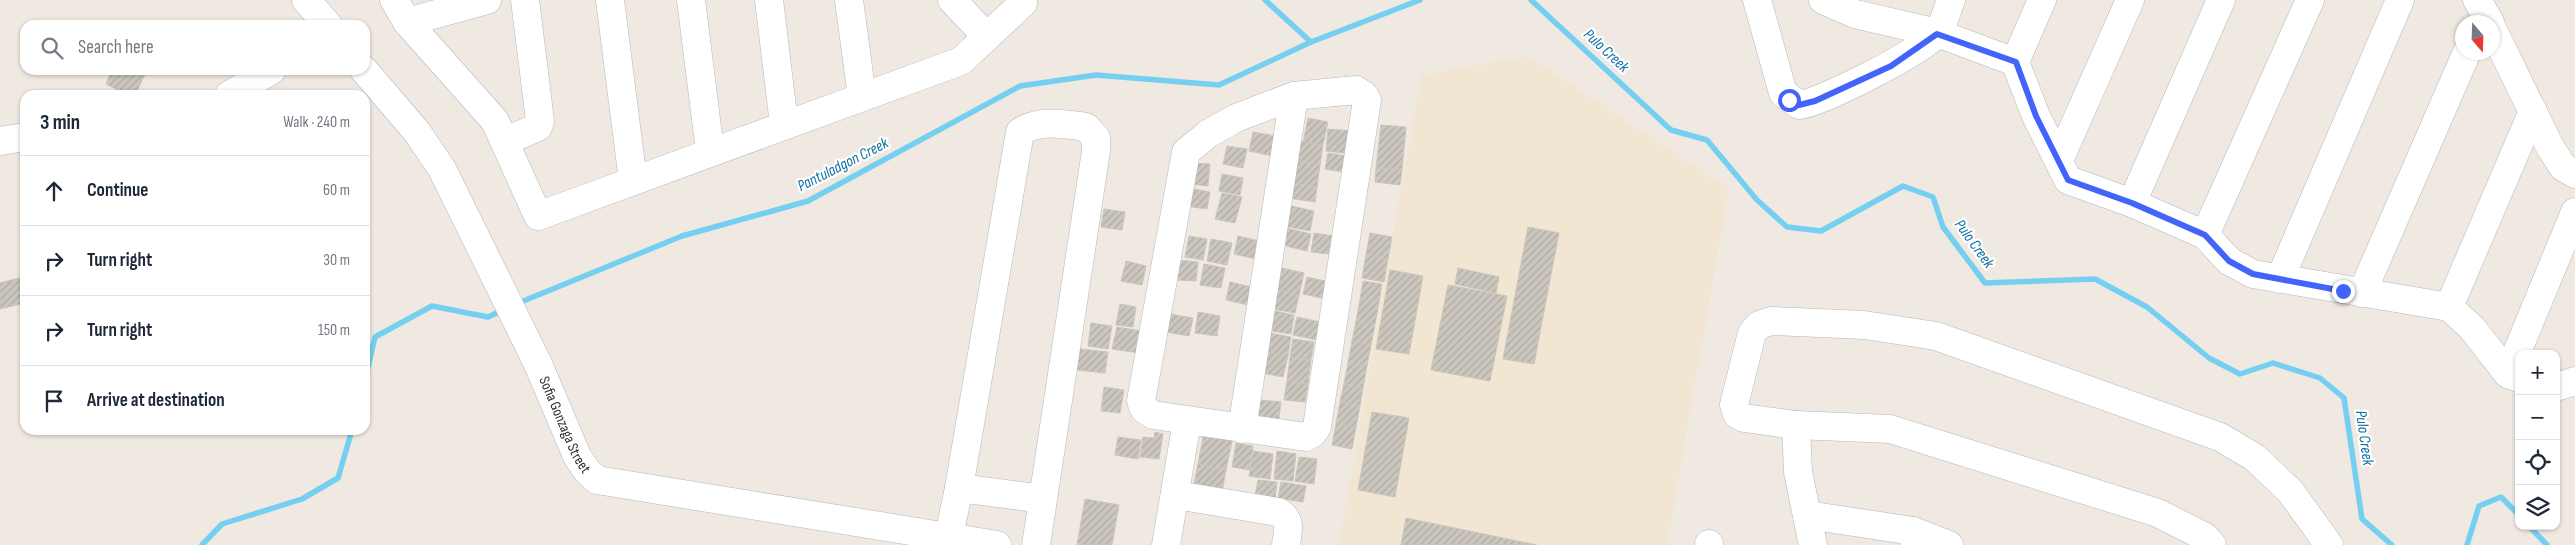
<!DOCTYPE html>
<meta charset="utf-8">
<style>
body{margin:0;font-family:"Sofia Sans Condensed",sans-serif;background:#f2f2f3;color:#1f2937}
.controls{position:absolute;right:15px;bottom:15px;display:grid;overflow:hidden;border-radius:10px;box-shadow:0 1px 4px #0004}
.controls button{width:45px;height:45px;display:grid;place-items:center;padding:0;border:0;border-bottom:1px solid #e0e1e3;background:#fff;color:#1f2937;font:25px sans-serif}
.compass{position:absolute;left:2455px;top:15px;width:45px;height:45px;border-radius:50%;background:#fff;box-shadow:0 1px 4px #0004;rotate:161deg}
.stop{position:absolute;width:15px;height:15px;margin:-11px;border:4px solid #4264fb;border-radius:50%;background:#fff}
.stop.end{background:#4264fb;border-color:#fff;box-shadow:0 1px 5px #0008}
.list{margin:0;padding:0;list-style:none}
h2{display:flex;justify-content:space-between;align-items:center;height:65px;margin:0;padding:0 20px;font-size:21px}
h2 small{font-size:16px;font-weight:400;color:#747a83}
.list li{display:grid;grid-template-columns:32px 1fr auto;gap:15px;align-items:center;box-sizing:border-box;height:70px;padding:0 20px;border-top:1px solid #e0e1e3}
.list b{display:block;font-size:19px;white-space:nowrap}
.list em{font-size:16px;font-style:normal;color:#747a83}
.icon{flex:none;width:28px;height:28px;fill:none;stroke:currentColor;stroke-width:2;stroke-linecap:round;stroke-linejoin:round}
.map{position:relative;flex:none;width:2575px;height:545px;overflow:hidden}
.search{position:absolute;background:#fff;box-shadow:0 1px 4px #0004;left:20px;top:20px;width:350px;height:55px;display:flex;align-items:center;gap:12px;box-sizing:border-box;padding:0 18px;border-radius:15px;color:#747a83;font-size:19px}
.panel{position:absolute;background:#fff;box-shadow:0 1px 4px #0004;left:20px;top:90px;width:350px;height:345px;border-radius:15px}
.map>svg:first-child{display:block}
.education{fill:#f0e6d1}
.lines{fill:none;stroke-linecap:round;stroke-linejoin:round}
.stream{stroke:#75cff0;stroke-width:5.5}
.building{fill:url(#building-hatch);stroke:#cbc5ba}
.minor-casing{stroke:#b4b7c1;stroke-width:29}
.minor{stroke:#fff;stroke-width:28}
.route{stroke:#4264fb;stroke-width:6}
.labels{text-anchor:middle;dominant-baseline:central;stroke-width:4.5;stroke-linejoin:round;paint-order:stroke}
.street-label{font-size:15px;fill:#2e2e2e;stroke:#fff}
.water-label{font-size:16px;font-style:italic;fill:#0d6fa3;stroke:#fff}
</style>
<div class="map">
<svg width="2575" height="545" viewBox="0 0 2575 545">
<defs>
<pattern id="building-hatch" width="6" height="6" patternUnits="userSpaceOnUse" patternTransform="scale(1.25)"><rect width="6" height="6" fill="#cbc7bf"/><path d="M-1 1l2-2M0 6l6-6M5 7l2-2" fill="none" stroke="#afaba4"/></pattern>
</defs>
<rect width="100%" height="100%" fill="#efe9e1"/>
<path class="education" d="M1529,56L1729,189L1667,545H1339L1421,75Z"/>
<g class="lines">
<g class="stream">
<path d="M1265,0L1311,42"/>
<path d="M1531,0L1671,130L1707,140L1757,200L1787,227L1821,231L1903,186L1933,197L1943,227L1985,283L2095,279L2147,307L2209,358L2240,374L2273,363L2320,378L2344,398L2362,519L2392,545"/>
<path d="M516,304L682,236L808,201L1020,86L1096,75L1219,85L1311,42L1420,0"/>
<path d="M365,380L375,337L432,306L488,317L503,310"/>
<path d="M2529,526L2547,545"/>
<path d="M202,545L222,524L302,499L338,478L352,430"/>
<path d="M2467,545L2479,506L2501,497L2519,515"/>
</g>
</g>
<g class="building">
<path d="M112,70H147L135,95H128L106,84Z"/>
<path d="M1308,118L1328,122L1323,145L1303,143Z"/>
<path d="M1381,125L1406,127L1402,170L1376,168Z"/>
<path d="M1328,129L1354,131L1351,154L1326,151Z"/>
<path d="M1253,132L1276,136L1273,156L1249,151Z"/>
<path d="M1296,141L1323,145L1320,165L1294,161Z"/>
<path d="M1227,146L1247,149L1243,168L1223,164Z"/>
<path d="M1328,153L1352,157L1349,173L1325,169Z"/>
<path d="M1294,161L1320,165L1317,187L1290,183Z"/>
<path d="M1191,163L1210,164L1208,186L1189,184Z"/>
<path d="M1376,168L1402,170L1400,185L1375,182Z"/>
<path d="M1222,174L1243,178L1240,195L1219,191Z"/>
<path d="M1290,183L1317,187L1315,202L1288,198Z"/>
<path d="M1189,188L1210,192L1207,209L1185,206Z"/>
<path d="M1222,193L1242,197L1235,223L1215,219Z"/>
<path d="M1287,205L1314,211L1310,231L1283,226Z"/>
<path d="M1104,209L1125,212L1122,230L1101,227Z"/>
<path d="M1528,227L1559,233L1534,364L1503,359Z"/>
<path d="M1286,228L1311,234L1307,251L1282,245Z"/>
<path d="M1314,233L1340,237L1337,255L1311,252Z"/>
<path d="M1370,233L1392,237L1388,259L1366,255Z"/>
<path d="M1189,236L1207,239L1203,260L1185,257Z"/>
<path d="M1238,236L1260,241L1256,259L1234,254Z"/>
<path d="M1211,239L1232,243L1227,265L1207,261Z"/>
<path d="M1366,255L1388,259L1384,282L1362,278Z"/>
<path d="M1177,260L1198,262L1196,281L1176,280Z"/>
<path d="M1126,261L1146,266L1142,285L1121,281Z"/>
<path d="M1204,264L1225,268L1221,288L1200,285Z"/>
<path d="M1282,268L1304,273L1299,295L1277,290Z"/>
<path d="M1458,268L1499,277L1496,293L1455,284Z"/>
<path d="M1390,270L1423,276L1409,354L1376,349Z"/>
<path d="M23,277L25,303L0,309V283Z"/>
<path d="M1307,277L1330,282L1326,299L1303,294Z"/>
<path d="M1363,281L1382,284L1379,303L1360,300Z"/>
<path d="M1230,282L1252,287L1248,305L1226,300Z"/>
<path d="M1448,285L1507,296L1490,381L1431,370Z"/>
<path d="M1277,290L1299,295L1295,313L1273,309Z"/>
<path d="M1360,300L1379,303L1375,324L1356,321Z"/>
<path d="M1120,304L1136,307L1133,327L1116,325Z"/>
<path d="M1270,310L1294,315L1291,334L1266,330Z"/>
<path d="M1198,312L1220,316L1217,336L1195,333Z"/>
<path d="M1170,314L1193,318L1189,336L1166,332Z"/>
<path d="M1297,317L1320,322L1317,340L1293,335Z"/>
<path d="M1356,321L1375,324L1371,345L1352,341Z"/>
<path d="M1091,323L1112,326L1108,349L1088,346Z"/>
<path d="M1117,327L1142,331L1139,353L1112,349Z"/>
<path d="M1269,333L1291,337L1288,356L1266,352Z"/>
<path d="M1293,339L1314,342L1311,360L1290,357Z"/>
<path d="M1352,341L1371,345L1367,366L1348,363Z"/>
<path d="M1080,349L1108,352L1105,373L1077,370Z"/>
<path d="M1266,352L1288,356L1283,377L1262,373Z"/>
<path d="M1290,357L1311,360L1308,384L1287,381Z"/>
<path d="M1348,363L1367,366L1363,388L1344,384Z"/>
<path d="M1287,381L1308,384L1305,402L1284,400Z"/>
<path d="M1344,384L1363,388L1360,406L1340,402Z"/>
<path d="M1104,387L1124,390L1120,413L1101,411Z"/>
<path d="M1260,400L1281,402L1278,426L1257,423Z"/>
<path d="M1340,402L1360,406L1356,427L1336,424Z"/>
<path d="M1372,412L1409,418L1395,497L1358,490Z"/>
<path d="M1336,424L1356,427L1352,449L1332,445Z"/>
<path d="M1155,432L1163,434L1159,459L1140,457L1143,437L1154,438Z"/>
<path d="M1204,432L1233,437L1226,470L1198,464Z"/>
<path d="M1118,437L1141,440L1138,459L1115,455Z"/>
<path d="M1236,443L1253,446L1249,470L1232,467Z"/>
<path d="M1253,451L1273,454L1270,479L1249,476Z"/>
<path d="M1277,451L1296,454L1293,481L1274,479Z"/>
<path d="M1299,457L1317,459L1314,484L1295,481Z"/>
<path d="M1198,464L1226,470L1221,498L1192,493Z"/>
<path d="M1258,480L1277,482L1275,499L1255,496Z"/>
<path d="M1281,482L1306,486L1303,502L1278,498Z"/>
<path d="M1085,499L1119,505L1112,545H1077Z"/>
<path d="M1406,518L1537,545H1401Z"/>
</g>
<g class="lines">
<defs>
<g id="minor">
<path d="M306,0L328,25"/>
<path d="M394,0L407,22L495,121L538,216L961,61L1023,3"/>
<path d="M610,0L633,181"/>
<path d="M691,0L710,151"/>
<path d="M769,0L784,124"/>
<path d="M849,0L862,97"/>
<path d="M952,0L987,37"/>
<path d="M1757,0L1783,93L1799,105C1820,103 1926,50 1938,32C1944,23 1947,10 1951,0"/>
<path d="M1823,0L1855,14L1937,33L2015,62L2036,116L2068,180L2132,203L2205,235L2229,261L2253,274L2449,307L2472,328L2508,374L2519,378"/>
<path d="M2477,0L2490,22"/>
<path d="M407,22L487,0"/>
<path d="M2492,28L2550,147L2563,167L2575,174"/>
<path d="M2015,62L2042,0"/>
<path id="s1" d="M364,70L417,132L442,169L538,364L577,456L587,471L597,480L997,545"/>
<path d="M1356,90L1364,95L1367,100L1317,427L1313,433L1306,437L1153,415L1144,409L1141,401L1186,152L1208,134L1236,118L1294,96Z"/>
<path d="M229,95L272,70"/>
<path d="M0,141L25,137"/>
<path d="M506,141L538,127L540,121L525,0"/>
<path d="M2060,158L2130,0"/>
<path d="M2132,203L2221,0"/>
<path d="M2205,235L2310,0"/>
<path d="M2280,279L2400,0"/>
<path d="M2362,293L2467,52"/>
<path d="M2449,307L2533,111"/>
<path d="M2508,374L2575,212"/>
<path d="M2556,387L2575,381"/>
<path d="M1796,425L1890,429L2158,513L2205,537L2212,545"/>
<path d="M1242,429L1294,96"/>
<path d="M1176,495L1278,512C1292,520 1288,530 1286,545"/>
<path d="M1807,515L1913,531"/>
<path d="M949,536L959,488"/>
<path d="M1709,544V545"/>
<path d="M1036,545L1096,151V138L1086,127C1064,124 1039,119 1020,132L959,488L1043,499"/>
<path d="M1166,545L1187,421"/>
<path d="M1813,545L1798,472L1796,425L1744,418L1737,414L1734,405L1752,333L1759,325L1771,321L1864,325L1936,336L2220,437L2254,457L2290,491L2329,545"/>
<path d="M1915,545L1913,531L1949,545"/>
</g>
</defs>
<use href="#minor" class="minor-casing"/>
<use href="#minor" class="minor"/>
</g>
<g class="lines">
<path class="route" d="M1789,100L1799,105L1815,101L1891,66L1937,34L2016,62L2036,116L2068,180L2132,203L2205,235L2229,261L2253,274L2343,291"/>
</g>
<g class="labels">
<g class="street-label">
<text stroke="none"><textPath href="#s1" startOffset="410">Sofia Gonzaga Street</textPath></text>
</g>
<g class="water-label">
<text transform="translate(1606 51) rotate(43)">Pulo Creek</text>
<text transform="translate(843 165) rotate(-27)">Pantuladgon Creek</text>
<text transform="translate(1974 244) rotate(54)">Pulo Creek</text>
<text transform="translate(2364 438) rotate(82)">Pulo Creek</text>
</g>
</g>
</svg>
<div class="controls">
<button>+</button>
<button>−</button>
<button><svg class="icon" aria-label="locate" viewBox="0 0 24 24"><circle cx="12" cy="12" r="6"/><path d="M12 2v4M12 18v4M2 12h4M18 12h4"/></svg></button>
<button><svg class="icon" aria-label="layers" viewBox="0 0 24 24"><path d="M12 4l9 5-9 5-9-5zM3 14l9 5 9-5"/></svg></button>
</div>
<svg class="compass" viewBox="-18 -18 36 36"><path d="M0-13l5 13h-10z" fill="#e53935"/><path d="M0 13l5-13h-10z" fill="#747a83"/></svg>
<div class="stop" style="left:1789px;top:100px"></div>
<div class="stop end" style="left:2343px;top:291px"></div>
<div class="search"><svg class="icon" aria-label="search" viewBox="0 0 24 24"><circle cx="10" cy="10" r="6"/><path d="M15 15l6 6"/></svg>Search here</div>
<section class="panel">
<h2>3 min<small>Walk · 240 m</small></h2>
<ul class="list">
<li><svg class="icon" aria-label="ahead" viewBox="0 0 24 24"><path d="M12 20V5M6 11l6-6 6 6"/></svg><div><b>Continue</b></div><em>60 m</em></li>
<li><svg class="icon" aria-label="right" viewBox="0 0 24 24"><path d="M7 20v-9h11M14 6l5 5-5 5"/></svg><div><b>Turn right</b></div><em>30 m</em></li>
<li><svg class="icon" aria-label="right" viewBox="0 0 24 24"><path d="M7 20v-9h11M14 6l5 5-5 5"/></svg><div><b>Turn right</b></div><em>150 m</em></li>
<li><svg class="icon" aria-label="arrive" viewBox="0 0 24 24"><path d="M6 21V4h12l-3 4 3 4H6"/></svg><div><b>Arrive at destination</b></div></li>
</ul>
</section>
</div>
